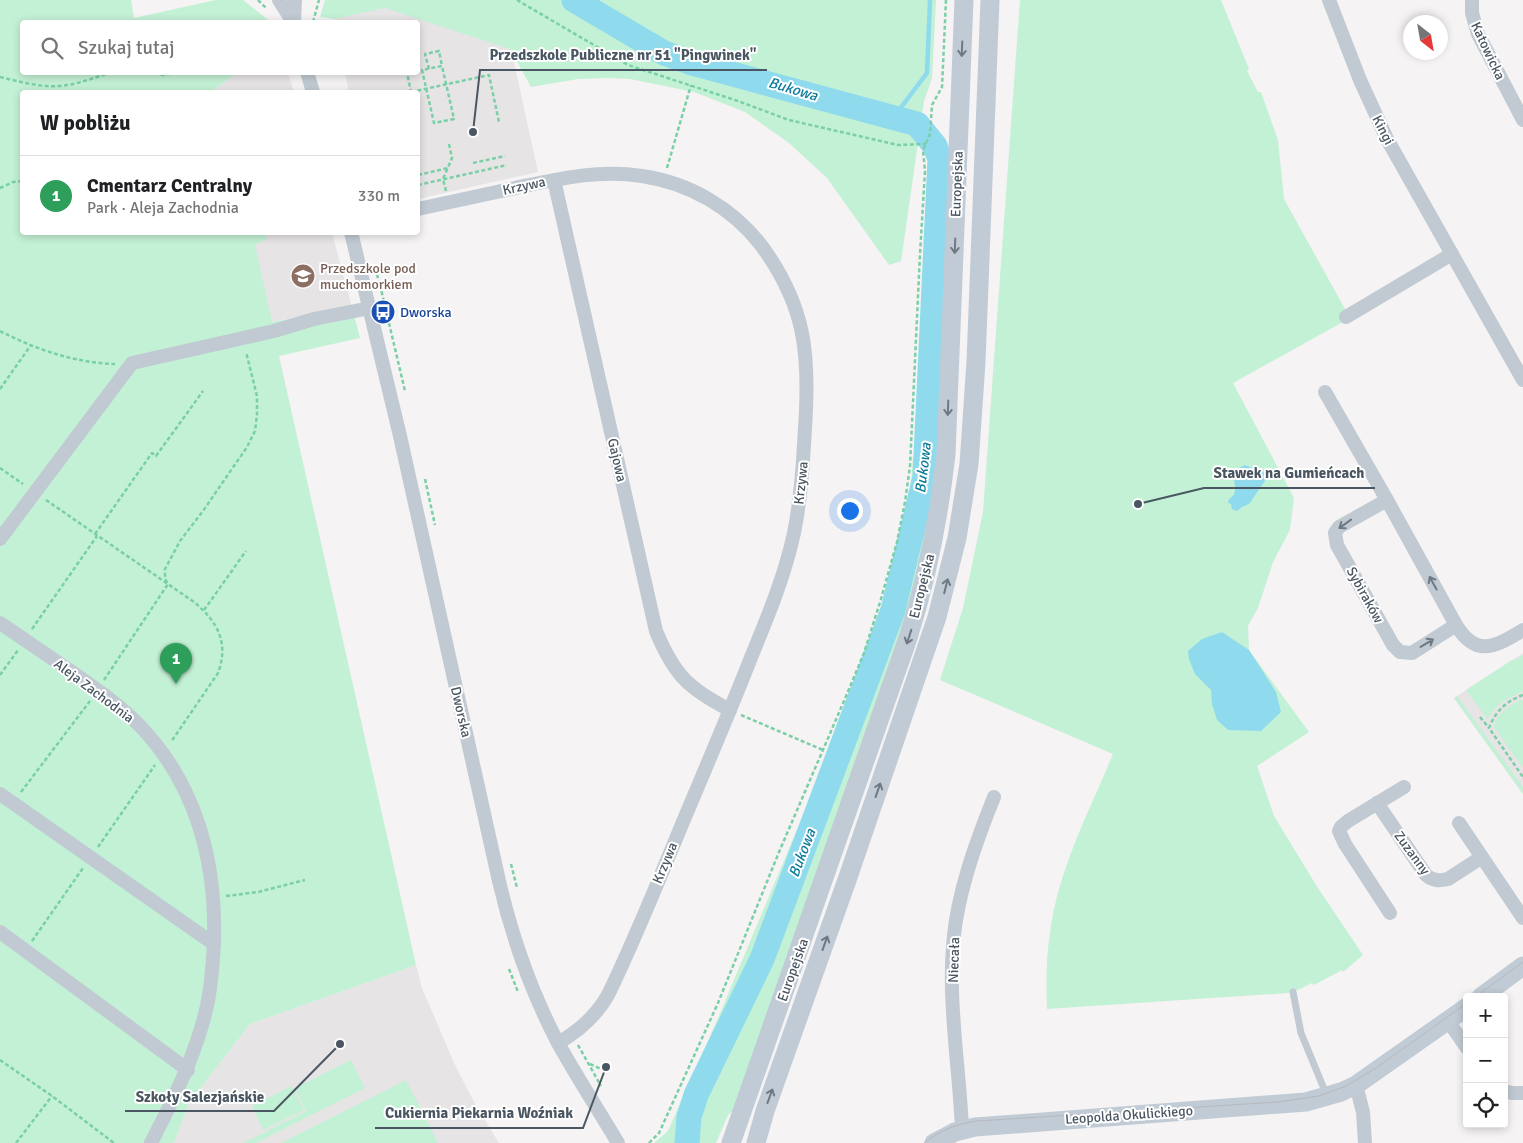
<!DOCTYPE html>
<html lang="pl">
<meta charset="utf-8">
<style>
body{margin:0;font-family:Signika,sans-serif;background:#f6f6f6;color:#202124}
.controls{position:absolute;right:15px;bottom:15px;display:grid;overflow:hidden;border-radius:5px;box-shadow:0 2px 8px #0003}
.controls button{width:45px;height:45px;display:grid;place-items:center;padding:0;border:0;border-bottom:1px solid #e0e0e0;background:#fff;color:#202124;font:25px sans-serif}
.compass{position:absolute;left:1403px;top:15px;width:45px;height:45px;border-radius:50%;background:#fff;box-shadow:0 2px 8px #0003;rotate:149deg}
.you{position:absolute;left:849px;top:510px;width:18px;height:18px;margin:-12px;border:4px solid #fff;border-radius:50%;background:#1a73e8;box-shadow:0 0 0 8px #1a73e833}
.badge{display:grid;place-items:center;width:32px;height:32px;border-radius:50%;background:#db2777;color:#fff;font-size:16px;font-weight:700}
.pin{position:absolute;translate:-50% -41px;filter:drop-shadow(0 1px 2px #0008)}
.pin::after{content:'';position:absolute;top:26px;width:18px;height:15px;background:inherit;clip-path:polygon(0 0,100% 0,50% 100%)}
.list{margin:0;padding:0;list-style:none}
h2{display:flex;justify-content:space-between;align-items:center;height:65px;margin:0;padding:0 20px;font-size:21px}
h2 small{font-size:16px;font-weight:400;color:#757577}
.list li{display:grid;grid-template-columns:32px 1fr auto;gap:15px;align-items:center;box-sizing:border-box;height:80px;padding:0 20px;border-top:1px solid #e0e0e0}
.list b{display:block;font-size:19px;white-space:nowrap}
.list p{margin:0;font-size:16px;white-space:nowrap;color:#757577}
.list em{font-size:16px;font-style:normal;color:#757577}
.icon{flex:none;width:28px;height:28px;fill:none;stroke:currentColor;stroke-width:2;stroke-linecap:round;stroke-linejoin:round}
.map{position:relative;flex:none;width:1523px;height:1143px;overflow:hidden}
.search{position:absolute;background:#fff;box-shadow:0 2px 8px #0003;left:20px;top:20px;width:400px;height:55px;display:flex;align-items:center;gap:12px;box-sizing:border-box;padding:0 18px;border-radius:5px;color:#757577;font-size:19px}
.panel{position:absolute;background:#fff;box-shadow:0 2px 8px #0003;left:20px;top:90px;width:400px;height:145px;border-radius:5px}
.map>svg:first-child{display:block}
.education{fill:#e6e4e5}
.green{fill:#c3f1d5}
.water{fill:#90daee}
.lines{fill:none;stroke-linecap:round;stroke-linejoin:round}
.stream{stroke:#90daee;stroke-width:4.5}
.river{stroke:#90daee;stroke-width:25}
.path{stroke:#7ad0a6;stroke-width:2.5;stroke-dasharray:4 2.5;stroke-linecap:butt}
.lane{stroke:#c1cad2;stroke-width:7}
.street{stroke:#c1cad2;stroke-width:14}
.secondary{stroke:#c1cbd6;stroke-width:19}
.tram{stroke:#b5b8bd;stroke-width:1}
.oneway{stroke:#6e7984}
.oneway2{stroke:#6e7983}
.labels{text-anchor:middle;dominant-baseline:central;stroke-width:4;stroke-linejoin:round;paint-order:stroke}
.street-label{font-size:14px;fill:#4a5661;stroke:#fff}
.education-label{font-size:14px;fill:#785e54;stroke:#fff;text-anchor:start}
.transit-label{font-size:14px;fill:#164399;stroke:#fff;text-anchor:start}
.water-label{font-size:15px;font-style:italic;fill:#0c7c9b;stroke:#fff}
.leader{fill:none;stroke:#4a5661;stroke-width:2}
.callout-dot{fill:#4a5661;stroke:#fff;stroke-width:2}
.callout-label{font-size:15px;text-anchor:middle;font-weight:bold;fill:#4a5661;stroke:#fff;stroke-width:4;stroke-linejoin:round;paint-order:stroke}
</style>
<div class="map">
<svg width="1523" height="1143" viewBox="0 0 1523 1143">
<rect width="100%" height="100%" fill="#f5f3f3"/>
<g class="education">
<path d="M385,7L511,49L538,172L418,199V92H349L345,73L418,72V22H334V19Z"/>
<path d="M238,73H288L294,92H210Z"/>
<path d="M266,233H332L352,307L271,322L254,244L267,239Z"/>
<path d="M1523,653V794L1454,698Z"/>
<path d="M416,965L422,988L454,1063L474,1102L499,1143H174L189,1103L250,1024Z"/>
</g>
<g class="green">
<path d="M0,0H131L134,18L216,0H243L271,22H22V72L238,73L210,92H22V232L266,233L267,239L255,245L272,322L352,307L360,338L279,356L416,965L250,1024L189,1103L174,1143H0Z"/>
<path d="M325,0H936L932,78L924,101L901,261L889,265L827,178L789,143L745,112L694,92L630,79L607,78L578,79L531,87L510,49L385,8L334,19L320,17Z"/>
<path d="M1020,0H1221L1249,69L1247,71L1258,92H1261L1278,140L1284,199L1350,318L1233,383L1294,498L1290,530L1273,562L1258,608L1248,626L1249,650L1309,732L1257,766L1274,816L1316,885L1363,955L1343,972L1342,970L1314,985L1312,983L1298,990L1288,993L1047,1009C1046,984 1046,958 1050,933C1058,870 1089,812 1113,754L940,680L963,608L983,512Z"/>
<path d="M936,453L931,504L919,565L903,628L735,1109L728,1115L716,1143H654L668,1131L718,1018L842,722L899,563L908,525L913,456Z"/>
<path d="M1523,655V692C1510,696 1492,707 1488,720L1466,690L1512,660H1516Z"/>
<path d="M1457,696L1523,787V794L1454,698Z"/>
<path d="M1520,700H1523V768L1494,727C1496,714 1509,706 1520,700Z"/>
<path d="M351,1060L365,1088L256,1143H243L306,1111L295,1088Z"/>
<path d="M406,1080L438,1143H281Z"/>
<path d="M292,1086L304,1110L263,1130L252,1106Z"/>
</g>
<g class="water">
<path d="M1245,465L1253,468H1261L1264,473L1265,481L1249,504L1242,507L1237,511L1232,509L1231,504L1228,503L1229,499C1239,494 1234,483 1233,473L1239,468Z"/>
<path d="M1222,632L1249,650L1276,692L1281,712L1261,731L1228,730L1217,720L1212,704L1211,690L1195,674L1189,659L1188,651L1202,639Z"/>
</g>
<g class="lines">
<path class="stream" d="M893,118L927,73L930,0"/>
<path class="river" d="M574,0L664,53L692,63L769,84L917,124L935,146L940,159L925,477L893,610L762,959L696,1095L689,1117L687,1143"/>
<g class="path">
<path d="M258,0L266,8"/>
<path d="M517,0L628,65L735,100L789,120L898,145L926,144"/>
<path d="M313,22L319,0"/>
<path d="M429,69L425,54L439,51L442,66L422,70L434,123L454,119L442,66"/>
<path d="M148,72L163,75L182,72"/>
<path d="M410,72L407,73L411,92"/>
<path d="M0,77C21,82 45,89 67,85C83,83 99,75 116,72"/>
<path d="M411,92L489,75L499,122"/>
<path d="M473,163L505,156"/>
<path d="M667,168L691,85"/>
<path d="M418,175L448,168"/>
<path d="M418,185L507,165"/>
<path d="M0,188L13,182L22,181"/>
<path d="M446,191L443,179L452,158L449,144"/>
<path d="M375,268L380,285H378"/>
<path d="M380,285L405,391"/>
<path d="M0,331C35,349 75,363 115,364"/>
<path d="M0,389L31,345"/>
<path d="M0,468L23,484"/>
<path d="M425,479L435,525"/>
<path d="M46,500L194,602C218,622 229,643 218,673L171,742"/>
<path d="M95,534L152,453L156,456L203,391"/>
<path d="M204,610L246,551"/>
<path d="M32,629L97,536"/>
<path d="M0,675L18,650"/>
<path d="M104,680L168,584L165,579V569L180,541L203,511L247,447L255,431L257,415V396L246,352"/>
<path d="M1523,695C1506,701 1495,712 1489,728L1523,777"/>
<path d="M741,715L823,750"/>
<path d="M1480,717L1489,728"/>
<path d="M21,792L90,701"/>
<path d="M98,847L155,765"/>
<path d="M511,864L517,888"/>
<path d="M226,896L258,892L305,880"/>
<path d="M32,941L83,868"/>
<path d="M509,969L518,992"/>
<path d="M578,1045L601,1086"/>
<path d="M0,1060L52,1096L114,1143"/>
<path d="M590,1064L603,1070"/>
<path d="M16,1143L52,1096"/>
<path d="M649,1143L659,1133L718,1003L779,852L844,701L864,653L881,599L897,542L905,502L910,466L920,254L925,171L923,150L930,134L932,105L942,87L946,0"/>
</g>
<path class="lane" d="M1293,992L1301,1033L1327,1096"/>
<g class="street">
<path d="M279,0L293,22"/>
<path d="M1329,0L1360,80L1387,139L1523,380"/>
<path d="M1472,0V13L1478,34L1523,120"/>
<path d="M294,22L295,0"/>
<path d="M307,72L313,92"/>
<path d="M554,180L656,631C674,675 689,689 730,710"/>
<path d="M418,209C450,202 483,195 515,188C558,179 598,169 642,176C690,183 732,208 761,245C806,306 810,355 805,428C803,463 801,498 794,533C785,575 768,616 752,655C734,701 715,746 696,791C667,859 640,929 608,995C596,1016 579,1031 558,1043"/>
<path d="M351,232L400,436L499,881C512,937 531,991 557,1041C576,1076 598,1109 618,1143"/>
<path d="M1346,317L1452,254"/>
<path d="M1325,392L1387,500L1456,625C1477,659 1496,646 1523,630"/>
<path d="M1387,500L1339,527L1335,533L1337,545L1393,645L1400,652L1412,653L1456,625"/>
<path d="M0,539L132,363L274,331L314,319L370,308"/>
<path d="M0,623C24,639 48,656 72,672C96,689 120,705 140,726C196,784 216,861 214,939C213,967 211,997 202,1025C190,1067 171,1104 151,1143"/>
<path d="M0,794L214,944"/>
<path d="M1377,803L1426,875C1433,881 1439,881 1448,879L1482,857"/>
<path d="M1459,823L1523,918"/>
<path d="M1390,913L1345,844L1339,831L1341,827L1348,821L1404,787"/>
<path d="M0,932L188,1070"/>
<path d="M1448,1021L1467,1048"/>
<path d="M1356,1085L1363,1112L1365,1143"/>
<path d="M1504,1091L1512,1093H1523"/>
<path d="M962,1129C959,1060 945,989 956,920C963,878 978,837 994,797"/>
</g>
<g class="secondary">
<path d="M1481,997L1523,966"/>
<path d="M731,1143L908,638C927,578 939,517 946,454L964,0"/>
<path d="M756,1143L765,1111L847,880L937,617L957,538L969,464L976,362L990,0"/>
<path d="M934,1143L955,1132L975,1127L1306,1102L1341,1092L1356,1085L1467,1007"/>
</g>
<g class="tram">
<path d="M1475,997L1523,962"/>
<path d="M924,1143C941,1130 956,1124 977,1121L1278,1102L1319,1096L1346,1086L1376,1068L1467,1003"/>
</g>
</g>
<defs><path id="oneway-shaft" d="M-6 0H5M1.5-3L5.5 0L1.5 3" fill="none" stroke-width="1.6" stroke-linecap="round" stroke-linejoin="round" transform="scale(1.25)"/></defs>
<g class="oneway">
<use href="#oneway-shaft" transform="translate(962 49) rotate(92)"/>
<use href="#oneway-shaft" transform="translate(955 246) rotate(92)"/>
<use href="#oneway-shaft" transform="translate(948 408) rotate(92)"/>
<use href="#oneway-shaft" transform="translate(946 586) rotate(-76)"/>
<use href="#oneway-shaft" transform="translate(909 637) rotate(108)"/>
<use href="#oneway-shaft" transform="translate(878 790) rotate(-71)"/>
<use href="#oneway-shaft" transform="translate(825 943) rotate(-70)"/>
<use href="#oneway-shaft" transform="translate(770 1096) rotate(-70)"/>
</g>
<g class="oneway2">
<use href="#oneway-shaft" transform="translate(1345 524) rotate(144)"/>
<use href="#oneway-shaft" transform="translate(1433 583) rotate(-119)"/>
<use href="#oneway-shaft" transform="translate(1427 643) rotate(-31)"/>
</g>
<defs>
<symbol id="school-disc" viewBox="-11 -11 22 22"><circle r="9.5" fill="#8d6e63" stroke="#fff"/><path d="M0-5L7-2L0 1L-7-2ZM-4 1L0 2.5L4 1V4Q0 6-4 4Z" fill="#fff"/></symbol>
<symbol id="bus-disc" viewBox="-11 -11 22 22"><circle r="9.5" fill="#1a4fb4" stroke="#fff"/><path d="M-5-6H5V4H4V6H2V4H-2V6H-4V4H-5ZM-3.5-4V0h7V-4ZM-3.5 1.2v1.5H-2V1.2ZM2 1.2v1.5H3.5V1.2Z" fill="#fff"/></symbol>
</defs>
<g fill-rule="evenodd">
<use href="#school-disc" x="289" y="262" width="28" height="28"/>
<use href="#bus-disc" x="369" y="298" width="28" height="28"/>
</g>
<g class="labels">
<g class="street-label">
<text transform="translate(1488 51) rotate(65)">Katowicka</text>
<text transform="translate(1383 130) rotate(63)">Kingi</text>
<text transform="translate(957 184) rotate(-88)">Europejska</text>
<text transform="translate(524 186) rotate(-12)">Krzywa</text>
<text transform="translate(617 460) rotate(77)">Gajowa</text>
<text transform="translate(801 483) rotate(-84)">Krzywa</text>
<text transform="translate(922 586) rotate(-76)">Europejska</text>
<text transform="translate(1365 595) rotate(61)">Sybiraków</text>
<text transform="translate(94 691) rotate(37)">Aleja Zachodnia</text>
<text transform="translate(461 712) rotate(77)">Dworska</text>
<text transform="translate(1412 853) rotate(54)">Zuzanny</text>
<text transform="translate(665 863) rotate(-67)">Krzywa</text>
<text transform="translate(954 960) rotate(-88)">Niecała</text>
<text transform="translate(793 970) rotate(-70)">Europejska</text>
<text transform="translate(1129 1115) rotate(-4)">Leopolda Okulickiego</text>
</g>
<g class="education-label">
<text x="320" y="268">Przedszkole pod<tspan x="320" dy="16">muchomorkiem</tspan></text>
</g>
<g class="transit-label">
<text x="400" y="312">Dworska</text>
</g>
<g class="water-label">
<text transform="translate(793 89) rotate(16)">Bukowa</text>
<text transform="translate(923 468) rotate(-83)">Bukowa</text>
<text transform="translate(802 853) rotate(-69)">Bukowa</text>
</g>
</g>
<path class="leader" d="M473 132L480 70H767M1138 504L1204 488H1375M340 1044L274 1111H125M606 1067L583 1128H375"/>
<g class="callout-dot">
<circle cx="473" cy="132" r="5"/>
<circle cx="1138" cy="504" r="5"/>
<circle cx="340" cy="1044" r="5"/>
<circle cx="606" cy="1067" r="5"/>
</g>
<g class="callout-label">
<text x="623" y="60">Przedszkole Publiczne nr 51 "Pingwinek"</text>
<text x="1289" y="478">Stawek na Gumieńcach</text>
<text x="200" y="1102">Szkoły Salezjańskie</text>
<text x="479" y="1118">Cukiernia Piekarnia Woźniak</text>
</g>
</svg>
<div class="controls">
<button>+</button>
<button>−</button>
<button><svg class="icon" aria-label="locate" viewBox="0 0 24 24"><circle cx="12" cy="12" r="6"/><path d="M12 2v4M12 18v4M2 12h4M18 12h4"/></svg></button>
</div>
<svg class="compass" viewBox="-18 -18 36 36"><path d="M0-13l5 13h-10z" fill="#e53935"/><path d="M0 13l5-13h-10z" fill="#757577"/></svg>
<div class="you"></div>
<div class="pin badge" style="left:176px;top:684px;background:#2e9e5b">1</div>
<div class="search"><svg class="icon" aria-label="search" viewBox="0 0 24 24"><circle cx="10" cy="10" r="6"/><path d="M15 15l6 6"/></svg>Szukaj tutaj</div>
<section class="panel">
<h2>W pobliżu<small></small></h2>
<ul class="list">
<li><span class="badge" style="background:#2e9e5b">1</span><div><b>Cmentarz Centralny</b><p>Park · Aleja Zachodnia</p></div><em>330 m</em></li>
</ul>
</section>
</div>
